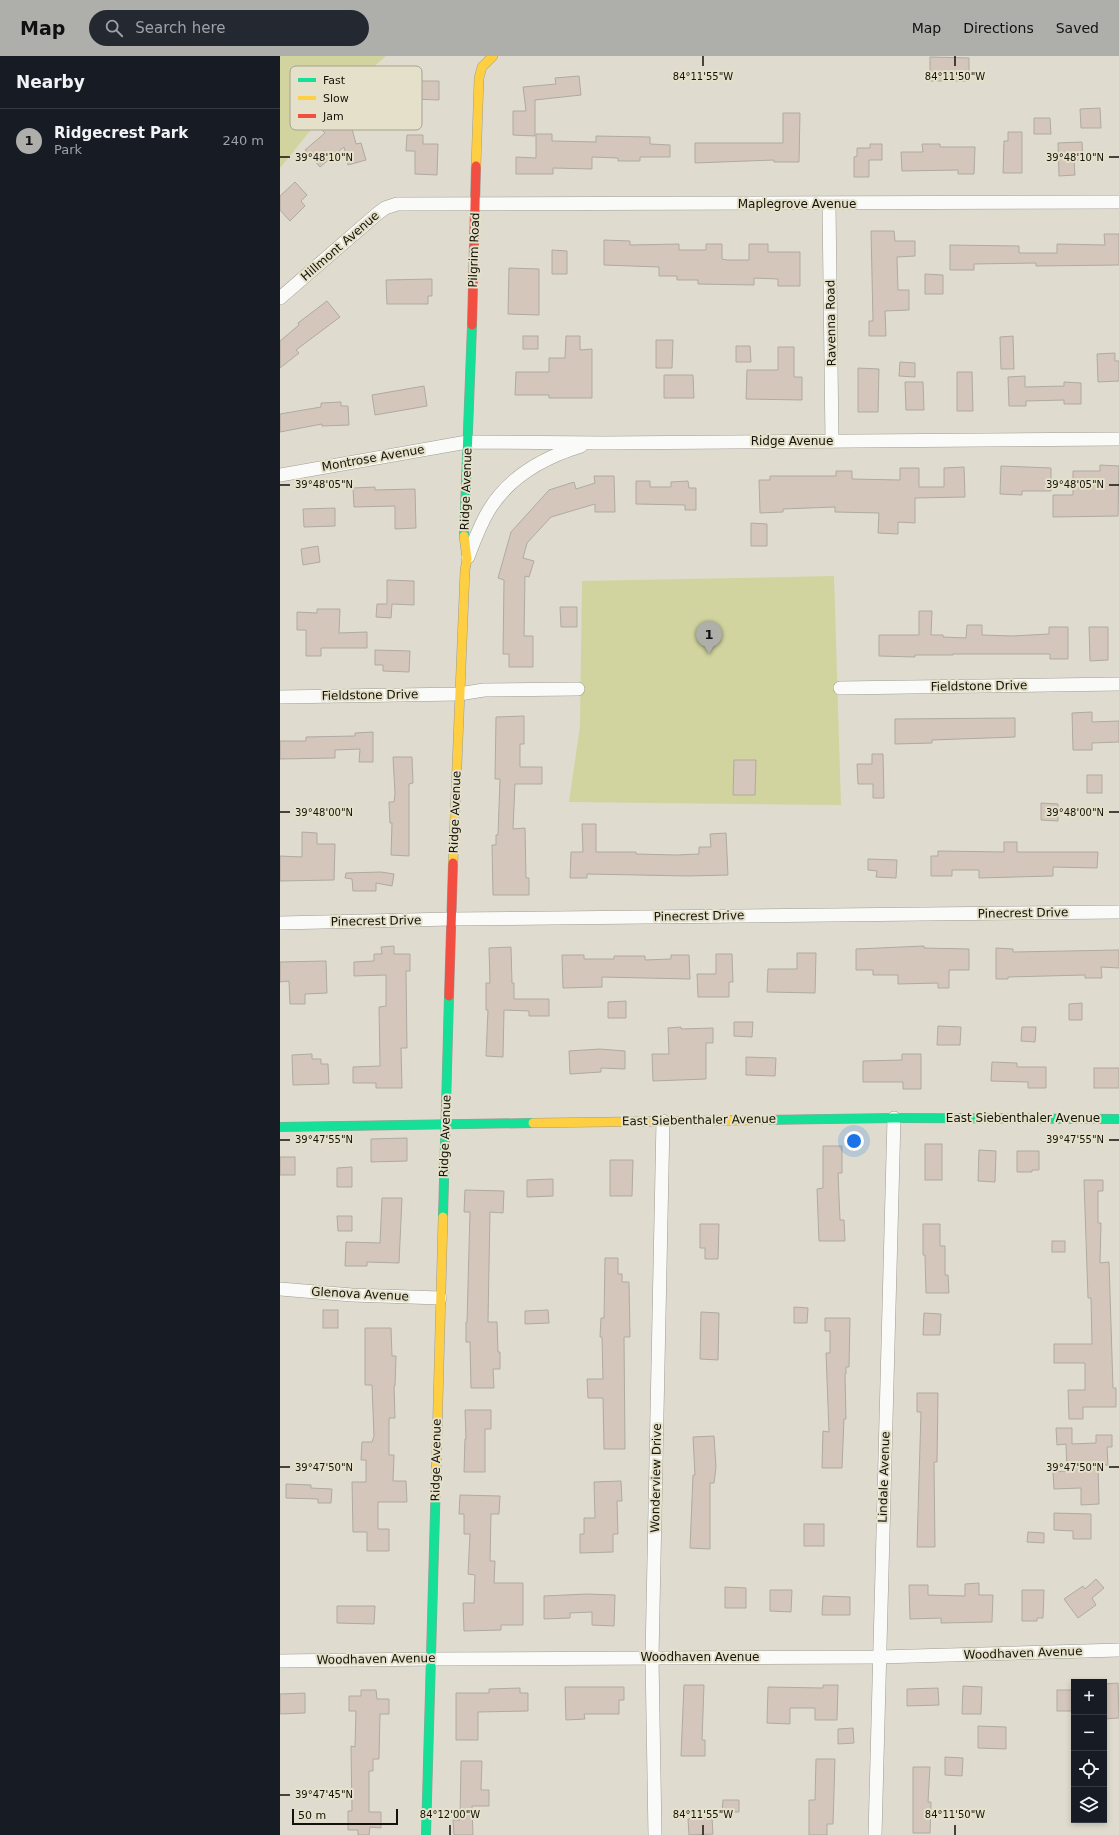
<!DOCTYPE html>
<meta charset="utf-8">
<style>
body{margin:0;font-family:"DejaVu Sans",sans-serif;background:#242831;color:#f1f3f6}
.controls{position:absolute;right:12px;bottom:12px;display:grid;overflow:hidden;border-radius:0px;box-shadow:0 2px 6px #0003}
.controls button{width:36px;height:36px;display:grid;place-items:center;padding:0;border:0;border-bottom:1px solid #363941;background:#171b24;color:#f1f3f6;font:20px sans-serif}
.scale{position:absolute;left:12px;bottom:10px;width:106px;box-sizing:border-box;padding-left:4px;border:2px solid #14120a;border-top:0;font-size:11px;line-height:14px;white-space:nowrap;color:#14120a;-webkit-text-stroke:3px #e5e0c9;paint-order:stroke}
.you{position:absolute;left:574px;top:1085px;width:14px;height:14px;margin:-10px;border:3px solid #fff;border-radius:50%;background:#1a73e8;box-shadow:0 0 0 6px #1a73e833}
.badge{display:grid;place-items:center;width:26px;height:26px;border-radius:50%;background:#aeaeab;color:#111;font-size:13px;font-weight:700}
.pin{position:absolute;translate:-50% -33px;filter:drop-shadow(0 1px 2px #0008)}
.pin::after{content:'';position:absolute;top:21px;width:14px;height:12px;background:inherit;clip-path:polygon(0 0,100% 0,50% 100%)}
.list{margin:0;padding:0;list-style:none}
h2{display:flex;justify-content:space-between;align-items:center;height:52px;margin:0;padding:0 16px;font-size:17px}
h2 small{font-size:13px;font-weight:400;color:#9ea1a6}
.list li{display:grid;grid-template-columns:26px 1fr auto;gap:12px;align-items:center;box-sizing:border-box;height:64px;padding:0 16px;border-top:1px solid #363941}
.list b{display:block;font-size:15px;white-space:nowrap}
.list p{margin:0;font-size:13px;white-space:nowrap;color:#9ea1a6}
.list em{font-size:13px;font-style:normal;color:#9ea1a6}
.icon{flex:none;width:22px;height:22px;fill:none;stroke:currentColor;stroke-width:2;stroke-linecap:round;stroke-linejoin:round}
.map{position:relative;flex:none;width:839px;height:1779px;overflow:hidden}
header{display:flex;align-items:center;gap:24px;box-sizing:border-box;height:56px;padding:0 20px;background:#aeaeab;color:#111}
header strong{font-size:19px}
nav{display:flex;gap:22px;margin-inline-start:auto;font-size:14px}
.search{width:280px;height:36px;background:#242831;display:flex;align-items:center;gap:10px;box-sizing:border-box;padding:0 14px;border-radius:22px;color:#9ea1a6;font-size:15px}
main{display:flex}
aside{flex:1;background:#171b24}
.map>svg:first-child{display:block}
.green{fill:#d1d49e}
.building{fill:#d4c6ba;stroke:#afaaa2}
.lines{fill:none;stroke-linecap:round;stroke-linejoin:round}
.street-casing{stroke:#9e9c92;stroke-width:14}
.fast-casing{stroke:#9e9c92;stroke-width:10}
.slow-casing{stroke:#9e9c92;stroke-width:10}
.jam-casing{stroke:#9e9c92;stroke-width:10}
.street{stroke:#fafaf8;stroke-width:13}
.fast{stroke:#16e098;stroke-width:9}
.slow{stroke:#ffcf43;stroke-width:9}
.jam{stroke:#f24e42;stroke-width:9}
.ticks{fill:none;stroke:#14120a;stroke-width:1.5}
.labels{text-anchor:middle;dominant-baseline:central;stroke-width:4;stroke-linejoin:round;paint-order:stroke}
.street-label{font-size:12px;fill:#14120a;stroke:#e5e0c9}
.key{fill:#e5e0c9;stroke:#a6a290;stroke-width:1}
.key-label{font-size:11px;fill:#14120a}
.ticks-label{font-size:10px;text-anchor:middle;fill:#14120a;stroke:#e5e0c9;stroke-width:4;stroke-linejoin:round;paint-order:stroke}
</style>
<header>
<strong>Map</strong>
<div class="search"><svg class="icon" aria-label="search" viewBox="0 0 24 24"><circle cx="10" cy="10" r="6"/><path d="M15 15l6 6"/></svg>Search here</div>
<nav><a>Map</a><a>Directions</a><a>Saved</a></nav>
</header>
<main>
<aside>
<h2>Nearby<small></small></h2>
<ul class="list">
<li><span class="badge">1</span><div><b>Ridgecrest Park</b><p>Park</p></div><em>240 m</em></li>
</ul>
</aside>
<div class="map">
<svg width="839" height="1779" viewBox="0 0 839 1779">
<rect width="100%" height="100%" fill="#dfdccf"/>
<g class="green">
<path d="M0,0H106L55,44L0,112Z"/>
<path d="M554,520L561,749L289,746L300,670L302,525Z"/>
</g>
<g class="building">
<path d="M650,1L689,2V25H650Z"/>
<path d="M299,20L301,39L255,44V80L233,79V55H246L243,31L276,28L275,22Z"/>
<path d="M135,25H159V44L130,43V31H135Z"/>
<path d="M820,52L821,72H801L800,53Z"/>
<path d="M503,57H520L519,106H494V104L415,107V87H503Z"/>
<path d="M50,59L60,71L71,69L76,88L81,87L86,104L68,109L64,91L40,111L25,94L45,77L38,69Z"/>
<path d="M754,62H770L771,78H754Z"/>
<path d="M728,76H742V117H723L724,85H728Z"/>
<path d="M256,78H272V85L316,86V80L370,81V88L390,89V101H360V105H338V102L312,101V113L273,112V118H236V101L256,102Z"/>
<path d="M127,79H143V88H158L157,119L135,118V95H126Z"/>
<path d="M802,86L803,104H794L795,119L779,120L778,87Z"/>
<path d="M590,88H602V104H589V121H574V101L577,100V92H590Z"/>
<path d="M642,88H660V91H695L694,118H678V114L622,115L621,96H643Z"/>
<path d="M15,126L27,139L21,145L25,150L10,165L0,154V140Z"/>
<path d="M591,175H614L615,185H635V200L617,201L618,234H629V254L605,255L606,280H589V265H593Z"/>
<path d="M824,178H839V209L756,210V207L694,208V214H670V189L739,190V197H777V188L825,189Z"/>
<path d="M324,184L350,185V189L399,188V194H426V188H442V203L447,204H469V188H488V196H520V230H498V223L474,222V229L418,228V224H397V220H379V211L324,209Z"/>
<path d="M272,194L287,195V218H272Z"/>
<path d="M229,212L259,213V259L228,258Z"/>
<path d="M645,218L663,219V238H645Z"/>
<path d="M152,223V240H148V248H107L106,224Z"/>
<path d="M47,245L60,261L16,294L19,297L0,312V285L19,269L18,267Z"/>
<rect x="243" y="280" width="15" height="13"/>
<path d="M286,280H300V294L312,293V342H269V339H235L236,316H269V302H285Z"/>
<path d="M733,280L734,313H721L720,281Z"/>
<path d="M376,284H393L392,312H376Z"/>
<path d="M456,290H470L471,306H456Z"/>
<path d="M498,291H514V321H522V344L466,343L467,314H498Z"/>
<path d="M835,297V305H839V325L818,326L817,298Z"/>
<path d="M620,306L635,307V321L619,320Z"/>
<path d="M578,312L599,313L598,356H578Z"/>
<path d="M677,316H692L693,355H677Z"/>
<path d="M384,319H413L414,342H384Z"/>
<path d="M745,320V331L784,330V326L801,327V348H784V344L746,345V350H729L728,321Z"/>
<path d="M625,326H643L644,354H626Z"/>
<path d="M144,330L147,350L95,359L92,339Z"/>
<path d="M61,346V350H68L69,369L42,370V368L0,376V358L41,351V347Z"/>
<path d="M820,409L839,410L838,460L773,461V439H793V415H820Z"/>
<path d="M721,410L771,412V435H742V439L720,438Z"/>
<path d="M684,411L685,441L635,442V467L618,466V478L598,477L599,457L555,456V451L503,453V456L480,457L479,424H490V420H556V415H572V423L620,424V412H639V431H664V412Z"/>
<path d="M314,420H334L335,456H315V448L271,461L247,487L243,502L254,505L249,521L245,520L244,580H253V611H229V598H223L224,524L218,522L231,476L269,434L294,426L296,433L315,427Z"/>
<path d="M356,425H370V431H391V426L408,425L409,432H416V454H405V449L356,448Z"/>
<path d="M95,431V434L135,433L136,472L115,473V450L74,451L73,432Z"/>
<path d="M55,452V470L24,471L23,453Z"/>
<path d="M471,467L487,468V490H471Z"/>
<path d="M38,490L40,506L23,509L21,493Z"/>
<path d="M107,524L134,525V549L112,548L111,562L96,561L97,548H107Z"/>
<path d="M280,551H297V571H281Z"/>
<path d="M37,553H60L59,577L87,576V592H41V600H26V574H17V556L37,557Z"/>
<path d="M639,555H652L651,579H663V581L686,582L687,569H702V579L732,580L769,578V571H788V603H770V598H673V599H635V601L599,600V579H639Z"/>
<path d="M809,571H828V604L810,605Z"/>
<path d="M95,594L130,595L129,616L103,615V609H95Z"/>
<path d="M812,656V666L839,665V686L812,687V694H793L792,657Z"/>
<path d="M244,660V688H240V711H262V728H235L233,773L245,772L246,822H249V839H213L212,789H216V779H218L220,723H215L216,661Z"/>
<path d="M735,662V681L652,684V687L615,688V663Z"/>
<path d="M93,676V706H79L80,693L55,694V702L0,703V685H26V681L75,680V677Z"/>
<path d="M592,698H603L604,742H593V728H578L577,708H592Z"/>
<path d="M113,701H132L133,727L129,728V800L111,799L112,767H110L109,746H114L115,738Z"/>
<path d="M454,704H476L475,739H453Z"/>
<rect x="807" y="719" width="15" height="18"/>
<path d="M761,747L778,748V765L761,764Z"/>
<path d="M302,768H316V796H356V798L396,799L419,798V791H431L430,778L446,777L448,819L408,820L307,818V822H290L291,796H303Z"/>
<path d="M22,776L37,777V788H55L54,824L0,825V800L22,801Z"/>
<path d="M724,786H737V796H818L817,812L773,811V820L699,822V814H672V820H651V800H658V795L724,796Z"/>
<path d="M588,803L617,804L616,822L596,821L597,815L588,814Z"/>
<path d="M101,816L114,818L112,830L96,827V835H73L72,823L65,822L66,817Z"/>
<path d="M114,890V898H130V915H126L127,992H121L122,1032H96V1027H73V1011L100,1010L99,951L106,950V919L74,920V906L94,905V898H102L101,891Z"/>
<path d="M644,890V892L689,893V914H669V932H658V927L618,928V919H593V914H576V893Z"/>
<path d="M231,891L232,927H234V943H269V960H249V955L224,954L223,1001L206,1000L208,954H206V927H210L209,892Z"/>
<path d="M716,892L733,893V896L839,894V912L821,911L822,922H805V919L728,921V923H716Z"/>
<path d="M517,897H536L535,937L487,936L488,913H517Z"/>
<path d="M436,898H452L453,926H449V941H418L417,918H436Z"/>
<path d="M282,899H304V903H334V900H365V904L391,903V899H409L410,923L322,921V931L283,932Z"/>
<path d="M46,905L47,937L25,938V948H10L9,925L0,926V906Z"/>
<path d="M346,945V962H328V946Z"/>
<path d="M802,947V964H789V948Z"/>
<path d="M454,966H473L472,981L454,980Z"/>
<path d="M658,970L681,971L680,989H657Z"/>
<path d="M401,971V973L433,972V987H426V1023L373,1025L372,998H389L388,972Z"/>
<path d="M742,971H756L755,986L741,985Z"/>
<path d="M320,993L345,995V1013L321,1012V1016L290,1018L289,995Z"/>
<path d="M32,998V1003H41V1008H48L49,1028L13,1029L12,999Z"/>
<path d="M622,998H641V1033H623V1026H583V1005L622,1004Z"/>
<path d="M466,1001L496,1002L495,1020L466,1019Z"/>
<path d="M712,1006L737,1007V1011H766V1032H748V1026L711,1025Z"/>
<rect x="814" y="1012" width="25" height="20"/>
<path d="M127,1082V1105L91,1106V1083Z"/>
<rect x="645" y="1088" width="17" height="36"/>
<path d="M543,1090H562V1117H558L560,1164H564L565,1185H539L537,1133L543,1132Z"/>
<path d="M699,1094L716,1095L715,1126L698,1125Z"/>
<path d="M737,1095H759V1114H752V1116H737Z"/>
<rect x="0" y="1101" width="15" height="18"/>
<path d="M330,1104H353L352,1140H330Z"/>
<path d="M72,1111V1131H57V1112Z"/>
<path d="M273,1123V1140L247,1141V1124Z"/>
<path d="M804,1124H823V1135H818V1167H821L820,1207L829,1206L833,1332H836V1351H803V1363H789L788,1334H805V1307H774V1288H812L811,1242H808Z"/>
<path d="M185,1134L224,1135L223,1157L210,1156L208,1266H217L218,1296H220V1313H213L214,1332H191L190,1286H186V1266H187L190,1156H184Z"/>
<path d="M102,1142H122L119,1207L87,1206V1210H65L66,1186L100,1187Z"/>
<path d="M57,1160H72V1175H58Z"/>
<path d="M420,1168H439L438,1203H425V1192H420Z"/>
<path d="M643,1168H660V1190H665V1219H668L669,1237H646L645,1199H643Z"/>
<rect x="772" y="1185" width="13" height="11"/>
<path d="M325,1202H338V1218H342V1226H349L350,1281H344L345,1393H324L323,1342H308L307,1323H323L322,1281H320L321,1262H324Z"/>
<path d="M514,1251L528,1252L527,1267H514Z"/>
<rect x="43" y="1254" width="15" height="18"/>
<path d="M268,1254L269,1267L245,1268V1255Z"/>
<path d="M421,1256L439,1257L438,1304L420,1303Z"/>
<path d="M644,1257L661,1258L660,1279H643Z"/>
<path d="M545,1262H570L569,1311H566V1318H565L566,1363H564L562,1412H542L543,1375L549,1376L546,1297H550V1275H545Z"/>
<path d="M85,1272H111L112,1300H116L115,1330H114L115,1362H109V1399H114L113,1425H126L127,1446H98V1473H109V1495H87V1476H73L72,1426H86V1404H81L82,1386H92L94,1380L92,1329H85Z"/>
<path d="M637,1337H658L657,1406H654L655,1491H637L641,1356H637Z"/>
<path d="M185,1354H211V1373H205V1416H184L185,1383H186Z"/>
<path d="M776,1372H792V1388L816,1387V1379H832V1391H827L828,1409H818L819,1448L801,1449V1432L774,1433L773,1416L787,1415L786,1388L777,1389Z"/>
<path d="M434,1380L436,1411L434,1427H430V1493L410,1492L413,1419H415L413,1381Z"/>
<path d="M341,1425L342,1445H337L338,1478H333V1496L300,1497V1478H304V1462H315L314,1426Z"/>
<path d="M6,1428L31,1429V1432L52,1433L51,1447H38V1443L6,1442Z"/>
<path d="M180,1439L220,1440L219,1458H211L210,1505H215L214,1527H243V1569H221V1574L184,1575L183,1547H194L195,1519L188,1518L190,1478H184V1458H179Z"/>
<path d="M774,1457L811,1458V1483H793V1475L774,1474Z"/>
<rect x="524" y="1468" width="20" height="22"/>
<path d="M748,1476L764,1477V1487L747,1486Z"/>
<path d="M816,1523L824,1532L812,1542L816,1549L798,1562L784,1543L803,1530L805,1533Z"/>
<path d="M699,1527V1539H713L712,1566L661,1567V1562L630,1563L629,1529H648V1539L685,1540V1528Z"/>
<path d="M445,1531L466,1532V1552H445Z"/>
<path d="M490,1534H512L511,1556L490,1555Z"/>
<path d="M742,1534H764L763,1562H757V1565H742Z"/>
<path d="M307,1538L335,1539L334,1570L312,1569V1556L290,1557V1562L264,1563V1540Z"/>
<path d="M543,1540L570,1541V1559H542Z"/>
<path d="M57,1550H95L94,1568L57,1567Z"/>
<path d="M838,1627L839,1662L824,1663V1628Z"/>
<path d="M404,1629H424L422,1684H425V1700H401Z"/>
<path d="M543,1629H558L557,1664H535V1652H510V1668L487,1667L488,1631L543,1632Z"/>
<path d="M683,1630L702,1631L701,1658H682Z"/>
<path d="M285,1631H344V1644H339V1658H304L305,1663L286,1664Z"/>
<path d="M240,1632V1637H248V1655L198,1656V1684H176V1637H209V1633Z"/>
<path d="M658,1632L659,1649L627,1650V1633Z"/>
<path d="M81,1634H96L97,1643H109V1658H100L99,1703H93V1715H89V1756H101V1772L90,1771L89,1779H78V1774H68V1755H72L71,1690L75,1691L76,1655H69V1640H81Z"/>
<rect x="777" y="1634" width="15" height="21"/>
<path d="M25,1637V1657L0,1658V1638Z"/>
<path d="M698,1670L726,1671V1693L698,1692Z"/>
<path d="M573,1672L574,1687L558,1688V1673Z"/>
<path d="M665,1701L683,1702L682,1720L665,1719Z"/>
<path d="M536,1703H555L553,1768H547V1779H529V1744H535Z"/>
<path d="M181,1705H202L201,1734H209V1750H192L193,1779H174L173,1764H180Z"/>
<path d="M633,1711H650L648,1746H651L650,1777H633Z"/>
<path d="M443,1744H459V1756H442Z"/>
<path d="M432,1762L433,1778L409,1779L408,1763Z"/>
</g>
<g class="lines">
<defs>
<g id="street">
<path d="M549,148L552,385"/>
<path d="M0,242L97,158L105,152L117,148L839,146"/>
<path d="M0,419L187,386L324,387L839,383"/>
<path d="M188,501C194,485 200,469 209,454C229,421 265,401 301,390"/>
<path d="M560,632L839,628"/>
<path d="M0,641L179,638L204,634L298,633"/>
<path d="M0,867L171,863L839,856"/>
<path d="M0,1233L72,1239L160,1242"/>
<path d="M0,1605L151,1603L600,1601L839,1594"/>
<path d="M375,1779L372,1601L383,1065"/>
<path d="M595,1779L614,1062"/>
</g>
<g id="fast">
<path d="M184,480L192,269"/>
<path d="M477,1064L614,1062L839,1063"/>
<path d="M0,1071L253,1067"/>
<path d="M163,1161L169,940"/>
<path d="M146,1779L156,1421"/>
</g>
<g id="slow">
<path d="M196,110L199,22L202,11L213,0"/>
<path d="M173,807L185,514L187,503L184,480"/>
<path d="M253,1067L477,1064"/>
<path d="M156,1421L163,1161"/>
</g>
<g id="jam">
<path d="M192,269L196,110"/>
<path d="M169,940L173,807"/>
</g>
</defs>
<use href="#street" class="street-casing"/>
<use href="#fast" class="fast-casing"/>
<use href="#slow" class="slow-casing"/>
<use href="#jam" class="jam-casing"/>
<use href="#street" class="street"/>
<use href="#fast" class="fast"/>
<use href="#slow" class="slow"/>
<use href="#jam" class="jam"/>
</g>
<path class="ticks" d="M423,0V10M675,0V10M0,101H10M829,101H839M0,429H10M829,429H839M0,756H10M829,756H839M0,1084H10M829,1084H839M0,1411H10M829,1411H839M0,1739H10M170,1769V1779M423,1769V1779M675,1769V1779"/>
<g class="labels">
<g class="street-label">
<text x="517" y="148">Maplegrove Avenue</text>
<text transform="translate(60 190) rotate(-41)">Hillmont Avenue</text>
<text transform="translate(194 194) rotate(-88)">Pilgrim Road</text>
<text transform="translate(551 267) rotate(-91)">Ravenna Road</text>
<text x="512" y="385">Ridge Avenue</text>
<text transform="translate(93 402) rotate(-10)">Montrose Avenue</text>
<text transform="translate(186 433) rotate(-88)">Ridge Avenue</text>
<text transform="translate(699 630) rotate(-1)">Fieldstone Drive</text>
<text transform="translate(90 639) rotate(-1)">Fieldstone Drive</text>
<text transform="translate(175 756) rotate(-88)">Ridge Avenue</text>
<text transform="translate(743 857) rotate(-1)">Pinecrest Drive</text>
<text transform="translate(419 860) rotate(-1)">Pinecrest Drive</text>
<text transform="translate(96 865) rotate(-1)">Pinecrest Drive</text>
<text x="743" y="1062">East Siebenthaler Avenue</text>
<text transform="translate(419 1064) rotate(-1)">East Siebenthaler Avenue</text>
<text transform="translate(165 1080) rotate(-88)">Ridge Avenue</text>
<text transform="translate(80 1238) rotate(3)">Glenova Avenue</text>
<text transform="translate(156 1404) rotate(-89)">Ridge Avenue</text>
<text transform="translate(604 1421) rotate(-88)">Lindale Avenue</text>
<text transform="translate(376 1422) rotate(-89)">Wonderview Drive</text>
<text transform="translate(743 1597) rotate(-2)">Woodhaven Avenue</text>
<text x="420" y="1601">Woodhaven Avenue</text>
<text transform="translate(96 1603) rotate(-1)">Woodhaven Avenue</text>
</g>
</g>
<rect x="10" y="10" width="132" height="64" rx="6" class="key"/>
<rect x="18" y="22" width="18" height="4" fill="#16e098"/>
<rect x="18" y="40" width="18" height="4" fill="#ffcf43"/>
<rect x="18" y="58" width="18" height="4" fill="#f24e42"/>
<g class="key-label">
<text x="43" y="28">Fast</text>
<text x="43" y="46">Slow</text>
<text x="43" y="64">Jam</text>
</g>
<g class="ticks-label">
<text x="423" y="24">84°11'55"W</text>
<text x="675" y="24">84°11'50"W</text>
<text x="44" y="105">39°48'10"N</text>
<text x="795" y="105">39°48'10"N</text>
<text x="44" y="432">39°48'05"N</text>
<text x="795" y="432">39°48'05"N</text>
<text x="44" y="760">39°48'00"N</text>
<text x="795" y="760">39°48'00"N</text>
<text x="44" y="1087">39°47'55"N</text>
<text x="795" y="1087">39°47'55"N</text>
<text x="44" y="1415">39°47'50"N</text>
<text x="795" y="1415">39°47'50"N</text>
<text x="44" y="1742">39°47'45"N</text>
<text x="170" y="1762">84°12'00"W</text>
<text x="423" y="1762">84°11'55"W</text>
<text x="675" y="1762">84°11'50"W</text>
</g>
</svg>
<div class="controls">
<button>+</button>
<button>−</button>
<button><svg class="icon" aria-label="locate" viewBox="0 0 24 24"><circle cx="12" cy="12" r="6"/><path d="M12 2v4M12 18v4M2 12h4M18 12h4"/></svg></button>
<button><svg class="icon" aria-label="layers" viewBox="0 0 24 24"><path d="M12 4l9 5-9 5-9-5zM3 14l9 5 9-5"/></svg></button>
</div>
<div class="scale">50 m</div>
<div class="you"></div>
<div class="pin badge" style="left:429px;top:598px">1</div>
</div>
</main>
